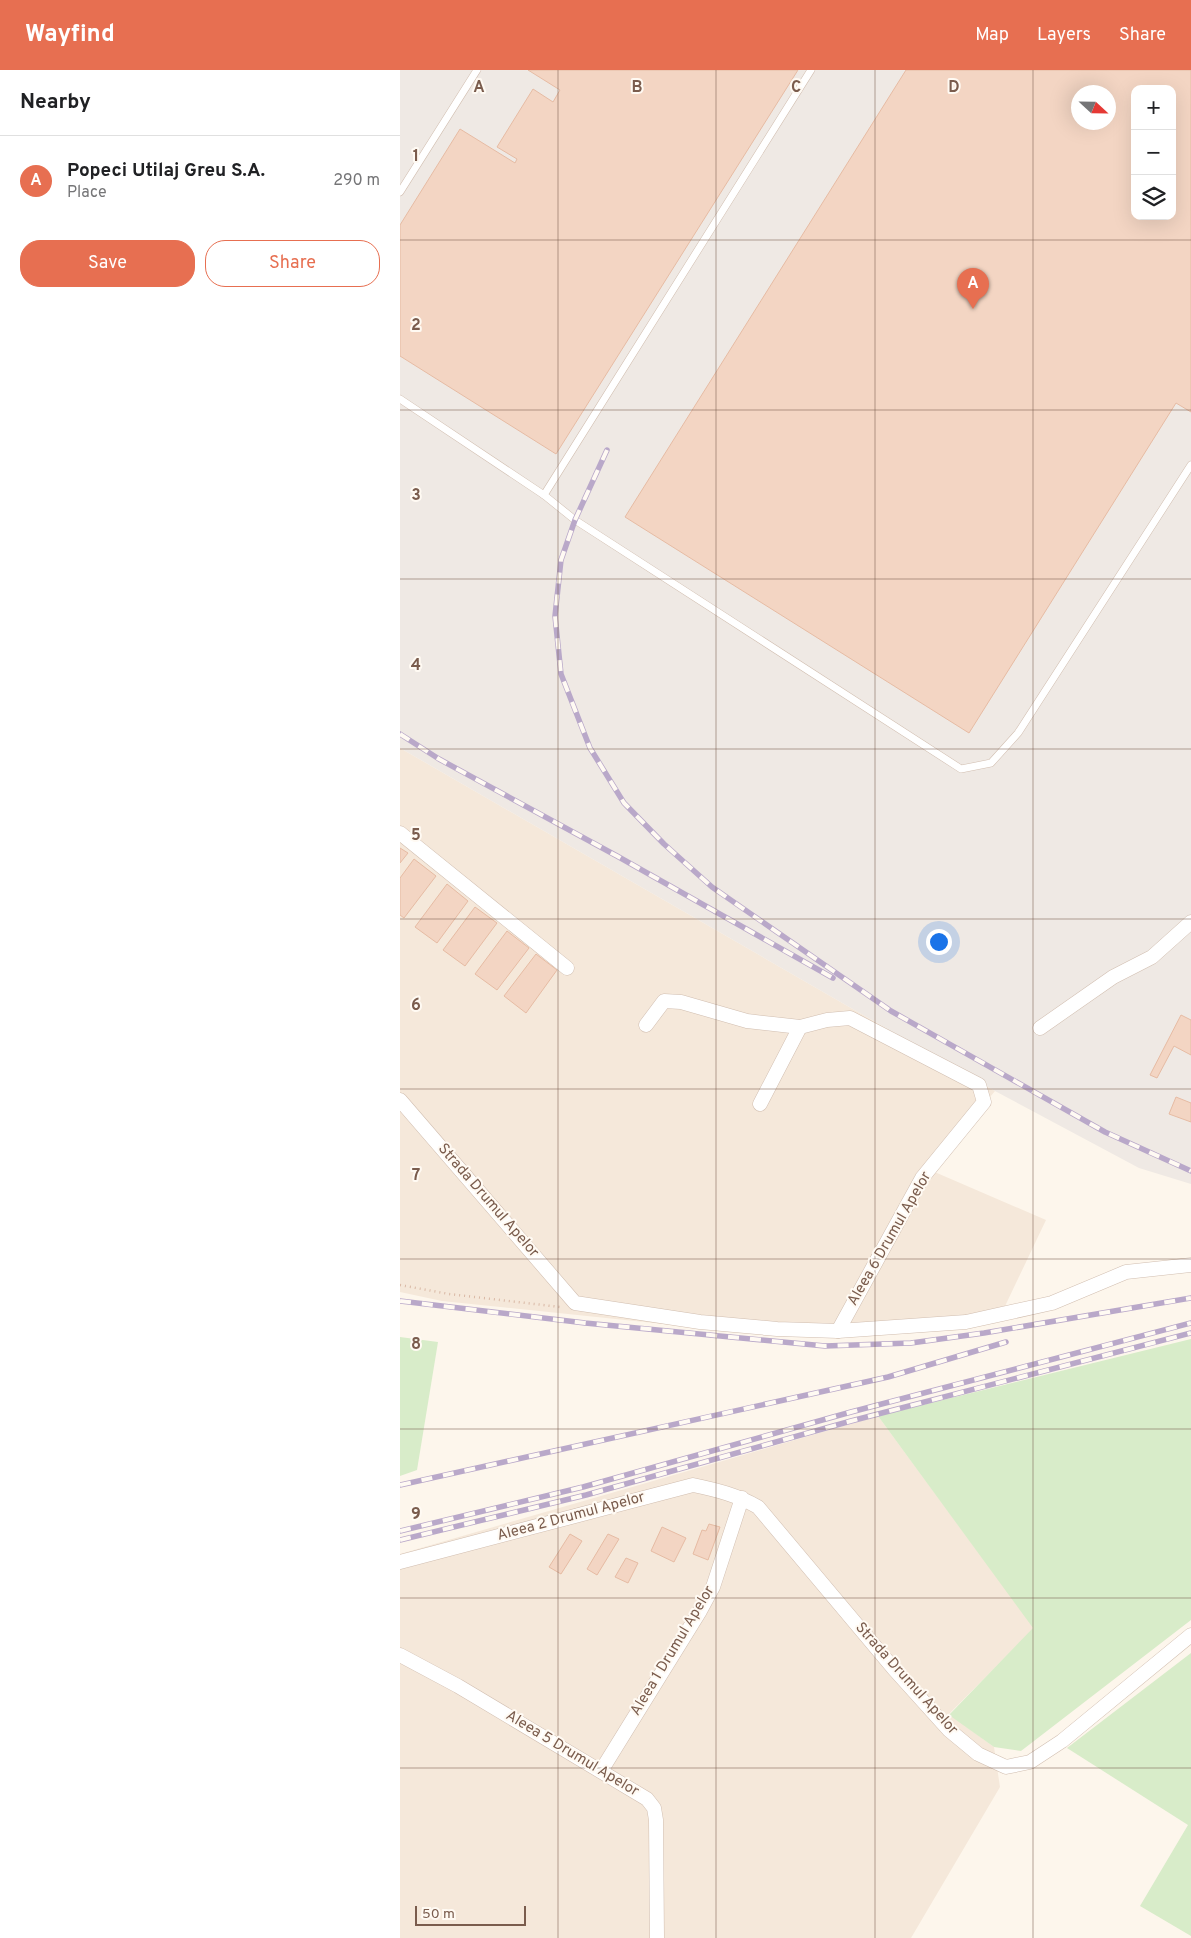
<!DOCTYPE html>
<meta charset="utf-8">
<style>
body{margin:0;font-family:Overpass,sans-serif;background:#f2f2f2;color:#202124}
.controls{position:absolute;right:15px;top:15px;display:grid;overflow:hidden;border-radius:10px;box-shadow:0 5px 20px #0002}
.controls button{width:45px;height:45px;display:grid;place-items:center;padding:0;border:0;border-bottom:1px solid #e0e0e0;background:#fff;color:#202124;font:25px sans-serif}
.compass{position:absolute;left:671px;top:15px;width:45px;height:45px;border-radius:50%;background:#fff;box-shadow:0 5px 20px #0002;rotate:112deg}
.scale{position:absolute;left:15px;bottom:12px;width:111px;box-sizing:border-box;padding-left:5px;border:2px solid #7a5c4d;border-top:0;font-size:14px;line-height:18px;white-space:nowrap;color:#7a5c4d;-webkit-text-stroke:4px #fffaf3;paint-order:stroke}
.you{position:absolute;left:538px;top:871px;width:18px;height:18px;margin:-12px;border:4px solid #fff;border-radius:50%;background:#1a73e8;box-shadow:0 0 0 8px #1a73e833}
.badge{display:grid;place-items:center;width:32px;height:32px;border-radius:50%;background:#e76f51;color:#fff;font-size:16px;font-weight:700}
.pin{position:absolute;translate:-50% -41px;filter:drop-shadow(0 1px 2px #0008)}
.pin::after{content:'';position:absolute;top:26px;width:18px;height:15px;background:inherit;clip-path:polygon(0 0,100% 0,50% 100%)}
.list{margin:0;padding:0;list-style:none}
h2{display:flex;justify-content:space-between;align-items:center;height:65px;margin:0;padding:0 20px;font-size:21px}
h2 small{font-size:16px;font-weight:400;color:#757577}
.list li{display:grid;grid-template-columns:32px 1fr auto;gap:15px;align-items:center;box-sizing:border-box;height:90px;padding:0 20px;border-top:1px solid #e0e0e0}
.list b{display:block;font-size:19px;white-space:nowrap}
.list p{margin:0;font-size:16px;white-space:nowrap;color:#757577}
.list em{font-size:16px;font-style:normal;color:#757577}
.actions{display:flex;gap:10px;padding:15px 20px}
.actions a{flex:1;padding:11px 0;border:1px solid #e76f51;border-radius:20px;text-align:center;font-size:18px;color:#e76f51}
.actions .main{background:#e76f51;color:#fff}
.icon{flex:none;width:28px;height:28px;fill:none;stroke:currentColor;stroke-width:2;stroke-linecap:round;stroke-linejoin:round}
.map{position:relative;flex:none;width:791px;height:1868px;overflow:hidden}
header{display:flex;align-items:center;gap:30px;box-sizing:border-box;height:70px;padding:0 25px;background:#e76f51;color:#fff}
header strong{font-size:24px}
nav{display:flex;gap:28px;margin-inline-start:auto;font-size:18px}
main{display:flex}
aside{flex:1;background:#fff}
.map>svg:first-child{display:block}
.residential{fill:#f5e8da}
.industrial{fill:#efe9e4;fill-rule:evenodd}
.green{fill:#d8ecc9}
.building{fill:#f3d5c3;stroke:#e6bba3;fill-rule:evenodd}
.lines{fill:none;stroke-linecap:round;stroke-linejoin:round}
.service-casing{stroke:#d1beb0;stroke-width:8}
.minor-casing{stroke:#d1beb0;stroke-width:15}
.path{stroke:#d9b8a5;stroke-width:2.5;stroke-dasharray:1 4;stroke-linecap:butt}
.service{stroke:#fff;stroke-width:7}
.minor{stroke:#fff;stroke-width:14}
.rail-casing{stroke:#b9a8c9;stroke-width:5.5}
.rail{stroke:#fffaf3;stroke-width:4;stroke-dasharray:11;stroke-linecap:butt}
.grid{fill:none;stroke:#7a5c4d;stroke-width:1;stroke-opacity:0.55}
.labels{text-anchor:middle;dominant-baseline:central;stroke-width:4;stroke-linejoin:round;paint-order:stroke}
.street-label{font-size:15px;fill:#7a5c4d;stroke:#fffaf3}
.grid-label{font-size:16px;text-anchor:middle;font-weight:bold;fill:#7a5c4d;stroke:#fffaf3;stroke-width:4;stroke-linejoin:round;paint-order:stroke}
</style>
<header>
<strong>Wayfind</strong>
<nav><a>Map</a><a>Layers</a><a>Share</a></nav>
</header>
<main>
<aside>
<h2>Nearby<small></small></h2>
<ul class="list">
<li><span class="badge">A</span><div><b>Popeci Utilaj Greu S.A.</b><p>Place</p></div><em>290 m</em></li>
</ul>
<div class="actions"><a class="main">Save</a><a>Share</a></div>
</aside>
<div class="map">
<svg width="791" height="1868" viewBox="0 0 791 1868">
<rect width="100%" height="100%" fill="#fdf6ec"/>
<g class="residential">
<path d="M0,678L595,1021L530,1100L646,1150L597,1253L388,1267L42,1231L0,1222Z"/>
<path d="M478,1346L634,1558L549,1644L594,1677L600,1717L511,1868H0V1484Z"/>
</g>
<path class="industrial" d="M0,0H791V1114L739,1098L595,1021L0,678ZM735,19H772V146H735ZM678,22H708V52H678Z"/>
<g class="green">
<path d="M0,1267L38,1272L17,1400L0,1406Z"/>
<path d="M791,1269V1550L621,1681L594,1677L549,1645L633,1558L478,1346Z"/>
<path d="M791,1583V1866L740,1836L788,1755L667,1678Z"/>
</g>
<g class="building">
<path d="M128,0H398L156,384L0,286V155L60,59L115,93L117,89L97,77L133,19L153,32L160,20Z"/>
<path d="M506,0H791V342L776,333L569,663L225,447ZM735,19H772V146H735ZM678,22H708V52H678Z"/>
<path d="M0,778L8,783L0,793Z"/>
<path d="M14,789L36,806L4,848L0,845V808Z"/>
<path d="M47,814L68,831L37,873L15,857Z"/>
<path d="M75,837L97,853L65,896L43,880Z"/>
<path d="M107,861L129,878L97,920L75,904Z"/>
<path d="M136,884L157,900L126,943L104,926Z"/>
<path d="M781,945L791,950V985L774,976L757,1008L750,1005Z"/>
<path d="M776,1027L791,1033V1052L769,1044Z"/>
<path d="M309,1454L320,1457L308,1490L293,1484L302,1460L306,1461Z"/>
<path d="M262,1457L286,1468L274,1492L251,1481Z"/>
<path d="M170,1464L182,1471L161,1504L149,1497Z"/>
<path d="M208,1464L219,1469L197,1505L187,1499Z"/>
<path d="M226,1488L238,1493L228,1513L215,1507Z"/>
</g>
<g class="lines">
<defs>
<g id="service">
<path d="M0,122L77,0"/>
<path d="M0,329L144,425L175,450L561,699L591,693L618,663L791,395"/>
<path d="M144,425L411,0"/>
</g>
<g id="minor">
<path d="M0,763L167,898"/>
<path d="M246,955L264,931L281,932L347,951L400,957L427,950L450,948L579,1015L584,1032L522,1108L438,1261"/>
<path d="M640,958L713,907L752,887L791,852"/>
<path d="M0,1030L175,1233L300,1252L377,1259L438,1261L566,1252L652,1233L726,1202L791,1195"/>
<path d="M360,1034L400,957"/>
<path d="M0,1492L293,1415C317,1420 337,1425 358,1437L494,1599L549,1660L578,1684L606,1697L630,1692L662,1671L791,1565"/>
<path d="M0,1585L58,1616L247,1729L254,1738L256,1750L257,1868"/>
<path d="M201,1701L300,1541L313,1517L342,1428"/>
</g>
</defs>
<use href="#service" class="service-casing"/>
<use href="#minor" class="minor-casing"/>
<path class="path" d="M0,1215L49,1224L160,1237"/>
<use href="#service" class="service"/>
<use href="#minor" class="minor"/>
<defs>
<g id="rail">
<path d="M207,380L175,450L161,490L155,546L161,604L190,678L224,733L264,774L312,817L491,941L705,1062L791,1101"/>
<path d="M0,664L39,689L217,786L433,908"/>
<path d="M0,1231L185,1253L425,1276L511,1273L584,1263L791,1228"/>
<path d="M0,1415L488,1307L606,1272"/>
<path d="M0,1461L183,1417L451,1342L791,1253"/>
<path d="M0,1470L186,1425L451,1351L791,1263"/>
</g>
</defs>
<use href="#rail" class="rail-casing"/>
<use href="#rail" class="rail"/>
</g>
<path class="grid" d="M158,0V1868M316,0V1868M475,0V1868M633,0V1868M0,170H791M0,340H791M0,509H791M0,679H791M0,849H791M0,1019H791M0,1189H791M0,1359H791M0,1528H791M0,1698H791"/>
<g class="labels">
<g class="street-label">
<text transform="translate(88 1131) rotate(49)">Strada Drumul Apelor</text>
<text transform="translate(490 1169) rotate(-60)">Aleea 6 Drumul Apelor</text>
<text transform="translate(171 1447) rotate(-15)">Aleea 2 Drumul Apelor</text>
<text transform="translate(273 1581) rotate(-59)">Aleea 1 Drumul Apelor</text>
<text transform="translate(506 1609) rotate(48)">Strada Drumul Apelor</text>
<text transform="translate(172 1684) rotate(31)">Aleea 5 Drumul Apelor</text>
</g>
</g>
<g class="grid-label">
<text x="79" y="22">A</text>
<text x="237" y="22">B</text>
<text x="396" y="22">C</text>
<text x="554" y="22">D</text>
<text x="16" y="91">1</text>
<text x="16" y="260">2</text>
<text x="16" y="430">3</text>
<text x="16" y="600">4</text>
<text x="16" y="770">5</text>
<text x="16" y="940">6</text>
<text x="16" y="1110">7</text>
<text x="16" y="1279">8</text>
<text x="16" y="1449">9</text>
</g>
</svg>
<div class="controls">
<button>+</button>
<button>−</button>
<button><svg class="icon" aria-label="layers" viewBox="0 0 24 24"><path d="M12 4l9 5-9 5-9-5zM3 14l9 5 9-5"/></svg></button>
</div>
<svg class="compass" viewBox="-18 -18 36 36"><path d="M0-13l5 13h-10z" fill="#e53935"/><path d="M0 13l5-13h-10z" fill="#757577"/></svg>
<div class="scale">50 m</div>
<div class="you"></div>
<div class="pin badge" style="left:573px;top:239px">A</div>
</div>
</main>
